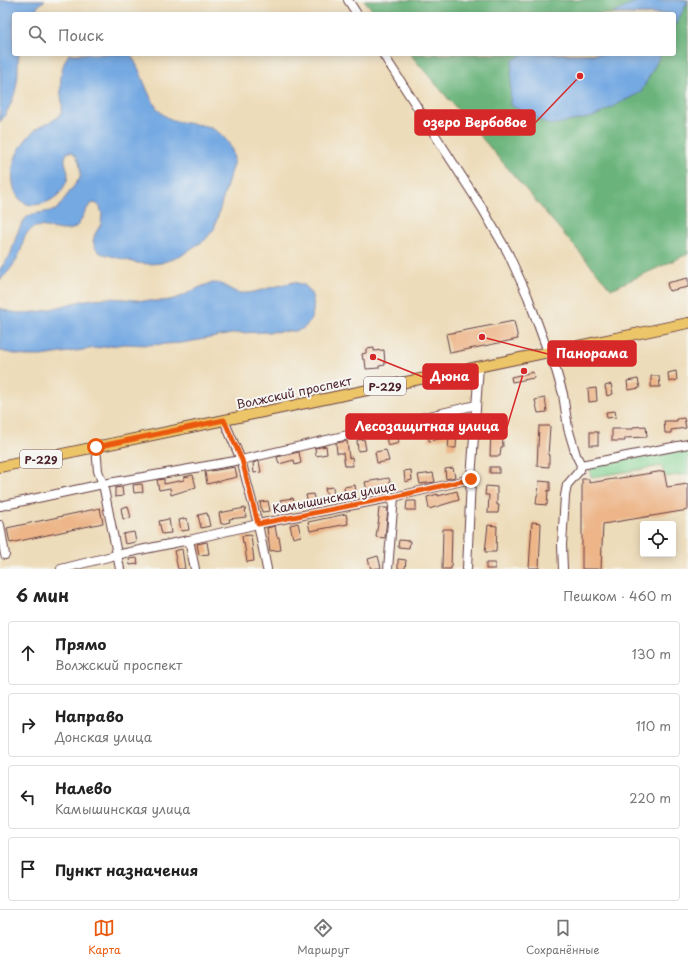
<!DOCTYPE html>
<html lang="ru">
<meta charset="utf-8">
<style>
body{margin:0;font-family:"Playpen Sans",sans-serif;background:#f6f6f6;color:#222}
.controls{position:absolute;right:12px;bottom:12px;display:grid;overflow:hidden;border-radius:4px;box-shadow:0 2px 10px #0003}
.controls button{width:36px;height:36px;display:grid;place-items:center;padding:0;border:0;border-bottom:1px solid #e0e0e0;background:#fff;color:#222;font:20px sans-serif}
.stop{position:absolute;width:12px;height:12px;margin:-9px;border:3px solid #ea580c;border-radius:50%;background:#fff}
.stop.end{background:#ea580c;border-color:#fff;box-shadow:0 1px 4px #0008}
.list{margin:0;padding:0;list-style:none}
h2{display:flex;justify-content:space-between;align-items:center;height:52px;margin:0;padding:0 16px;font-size:17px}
h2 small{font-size:13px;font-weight:400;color:#767676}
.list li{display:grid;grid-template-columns:26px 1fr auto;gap:12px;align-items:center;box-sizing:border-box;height:64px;margin:0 8px 8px;padding:0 8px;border:1px solid #e0e0e0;border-radius:4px}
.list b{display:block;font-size:15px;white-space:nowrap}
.list p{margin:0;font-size:13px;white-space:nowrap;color:#767676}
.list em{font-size:13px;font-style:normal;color:#767676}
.icon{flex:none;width:22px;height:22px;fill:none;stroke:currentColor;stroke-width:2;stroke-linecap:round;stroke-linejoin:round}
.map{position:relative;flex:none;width:688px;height:569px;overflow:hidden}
.search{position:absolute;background:#fff;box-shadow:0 2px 10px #0003;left:12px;right:12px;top:12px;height:44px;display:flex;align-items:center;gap:10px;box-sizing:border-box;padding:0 14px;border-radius:4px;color:#767676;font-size:15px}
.sheet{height:340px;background:#fff}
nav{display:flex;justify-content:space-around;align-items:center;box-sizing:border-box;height:56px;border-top:1px solid #e0e0e0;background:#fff;font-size:11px;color:#767676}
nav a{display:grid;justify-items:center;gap:2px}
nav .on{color:#ea580c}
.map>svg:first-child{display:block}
.green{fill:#84d291;stroke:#67785e}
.forest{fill:#6bb47b;stroke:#5a6a53}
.water{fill:#74a9e2;stroke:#5f6486}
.building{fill:#edb588}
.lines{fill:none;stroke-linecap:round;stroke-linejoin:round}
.minor-casing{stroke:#623b40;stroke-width:10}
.major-casing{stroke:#623b40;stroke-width:12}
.minor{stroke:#fff;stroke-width:8}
.major{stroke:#edc569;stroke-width:10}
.route{stroke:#ea580c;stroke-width:5}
.labels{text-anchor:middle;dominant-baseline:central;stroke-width:4;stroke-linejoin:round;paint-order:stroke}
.shield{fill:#f6f6f2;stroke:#7e6067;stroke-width:1}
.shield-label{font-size:11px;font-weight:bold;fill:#4a1f2b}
.street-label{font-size:12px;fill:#4a1f2b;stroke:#f6f6f2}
.leader{fill:none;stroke:#d62828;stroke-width:1.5}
.callout-dot{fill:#d62828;stroke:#f6f6f2;stroke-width:1.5}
.callout{fill:#d62828;stroke:#d62828;stroke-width:1.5}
.callout-label{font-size:13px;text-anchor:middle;font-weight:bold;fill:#fff}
</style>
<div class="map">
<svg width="688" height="569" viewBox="0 0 688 569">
<rect width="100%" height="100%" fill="#f6f6f2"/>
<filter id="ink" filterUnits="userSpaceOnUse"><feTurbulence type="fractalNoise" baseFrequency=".025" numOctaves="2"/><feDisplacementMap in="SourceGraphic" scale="8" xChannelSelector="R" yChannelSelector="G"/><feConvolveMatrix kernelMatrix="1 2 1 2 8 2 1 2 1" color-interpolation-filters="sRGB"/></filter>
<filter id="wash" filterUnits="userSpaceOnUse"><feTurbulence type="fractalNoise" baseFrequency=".012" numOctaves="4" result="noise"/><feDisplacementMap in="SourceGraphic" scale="16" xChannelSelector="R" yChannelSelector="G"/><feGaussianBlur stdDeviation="0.9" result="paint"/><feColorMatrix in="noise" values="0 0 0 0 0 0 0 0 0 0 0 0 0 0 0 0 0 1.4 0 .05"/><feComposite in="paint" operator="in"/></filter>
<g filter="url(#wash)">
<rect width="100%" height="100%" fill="#eddcb9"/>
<path class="green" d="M688,444V474L664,477L662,466L591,477L590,466Z"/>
<path class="forest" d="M364,0H688V254L611,289L410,54H674V14H376Z"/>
<g class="water">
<path d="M0,0H45L38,6L33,14H14V54H19C17,63 19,73 17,82C15,97 9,110 0,122Z"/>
<path d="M639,0H688V1L674,28V14H612Z"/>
<path d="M69,54H130C143,71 148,104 164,115C184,130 208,116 227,141C231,147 234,153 234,161L214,229L205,240L192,248L181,256L161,263L150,264L137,263L100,253L95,247L93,241L95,234L101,224L102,214L100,207L97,204L93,203C83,208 83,225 72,229C57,234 39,219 28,232C23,237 23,244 21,250C17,261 9,272 0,280V269L10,256L17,234L23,221L27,217L33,214L56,210L80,178C81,169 80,158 72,152H68C61,160 68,166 68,175C68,181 63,189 59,194C54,199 47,203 40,204C11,211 8,173 17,154C22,144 29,134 38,128C44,123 57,121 61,113C63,108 62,101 61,95C60,80 60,67 69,54Z"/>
<path d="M523,54H661L641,92L593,117L550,125L510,105L512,61Z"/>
<path d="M294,282C297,283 301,284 304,285C317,294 316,317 305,327C303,329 299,330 296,331L237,333L182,343L148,345L124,344L41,356H25L0,351V308C26,321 60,305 86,300C112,295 136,302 162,301C183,300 195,286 213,283C224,282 230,292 241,293C252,294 263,289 274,287C281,285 288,284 294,282Z"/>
</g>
<g id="blocks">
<g class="building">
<path d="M688,278V287L669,291L667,283Z"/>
<path d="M514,321L518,339L450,353L446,334Z"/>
<path d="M374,348V351L384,350L385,365L379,366V368L366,369L365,360H363L362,354L366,353V349Z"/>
<path d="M676,371L677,380L669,382L668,373Z"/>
<path d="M533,372L534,378L512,382L511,377Z"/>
<path d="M651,376H659L660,387H651Z"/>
<path d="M638,379L640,388L628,390L627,381Z"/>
<path d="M611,384L613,394L607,396L605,386Z"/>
<path d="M596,388L597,401L589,402L588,389Z"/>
<path d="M545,398L547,412L538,413L535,400Z"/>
<path d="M615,411L616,417L607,418L606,412Z"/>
<path d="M684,418L686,428L671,430V433H665L664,421H677V419Z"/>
<path d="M496,420H507V429H502L503,447H501L500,456H490L491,430H496Z"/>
<path d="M455,422L457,432L456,448H448L449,437L429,441L427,427Z"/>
<path d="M539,426H550L548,455H549V467L537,466Z"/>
<path d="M646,426L647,437L625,438V441H612V429H633V427Z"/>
<path d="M397,430L399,443L388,446L385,433Z"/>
<rect x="590" y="432" width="8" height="13"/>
<path d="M364,439L366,450L358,451L357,440Z"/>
<path d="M347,441L349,458L352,457L353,466H345L343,453H337L336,443Z"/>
<path d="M326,446L327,454L316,456L315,448Z"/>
<path d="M386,450L389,461L377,463L375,452Z"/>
<path d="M299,452L301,463L295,465L294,460L279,464L277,457Z"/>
<path d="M259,461L261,472L254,473L253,463Z"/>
<path d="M235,467L237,477L207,484L205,472Z"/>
<rect x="490" y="467" width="9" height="6"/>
<path d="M453,468L455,477L446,479L445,469Z"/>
<path d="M411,470L412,480L405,482L404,471Z"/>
<path d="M664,471L667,487L688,484V510L603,524L601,569H582V479H589V483Z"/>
<path d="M433,473L435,482L420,484L418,475Z"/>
<path d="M193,475L196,487L171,495L170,488L159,490L157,480L164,479V484L184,480V477Z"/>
<path d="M389,478L391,486L367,490L365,482Z"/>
<path d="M539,481L550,482V491L548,490L547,505L536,504L537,495H538Z"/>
<path d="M142,484L143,492L134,493L133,485Z"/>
<path d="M355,485L356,492L345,494L344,487Z"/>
<path d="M486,486L497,487V505H499L498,513H488L489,495H485Z"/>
<path d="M122,487L123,496L115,497V488Z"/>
<path d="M333,487L334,497L327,499L325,488Z"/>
<path d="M457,491L459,500L429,509L427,497L438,494V496Z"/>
<path d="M313,494L315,502L308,504L306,495Z"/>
<path d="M293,498L296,508L282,510L280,500Z"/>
<path d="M268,501L270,511L262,512L260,502Z"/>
<path d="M407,501H416V510H406Z"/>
<path d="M128,506L131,518L123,519L121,508Z"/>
<path d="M100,508L103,523L10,543L7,528Z"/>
<path d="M245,508L246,517L229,519L230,522L221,524L219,513Z"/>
<path d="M379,508H388L385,538L376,537L379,517H378Z"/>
<path d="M207,513L210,526L201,528L198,515Z"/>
<path d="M346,514L348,524L310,531L308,522Z"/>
<path d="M187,518L189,530L181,531L179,520Z"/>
<path d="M169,519L171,533L162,534L159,521Z"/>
<path d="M532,522L541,523L539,568H529Z"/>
<path d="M298,523L301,536L293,538L290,525Z"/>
<path d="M488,525L497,526L496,552H485Z"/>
<path d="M275,526L277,537H279L281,550L270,551L267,528Z"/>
<path d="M443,529H452L451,569H442Z"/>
<path d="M134,532L136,542L125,544L123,534Z"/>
<path d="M251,535L254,561L247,562L244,542L243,543L242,536Z"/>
<path d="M399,540L410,541L409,548L398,547Z"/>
<path d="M207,542L209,554L199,555L197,544Z"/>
<path d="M182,549L185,569H178L174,551Z"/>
<path d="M378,556L381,568L371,569L368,559Z"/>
<path d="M137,558L138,564L130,565L129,559Z"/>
<path d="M398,559L406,560L405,569H398Z"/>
<rect x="486" y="563" width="9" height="6"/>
</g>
</g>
</g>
<g filter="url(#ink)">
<use href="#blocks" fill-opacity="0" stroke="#623b40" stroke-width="1"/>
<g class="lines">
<defs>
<g id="minor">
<path d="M348,0L357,14"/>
<path d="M383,54L482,208L508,253L528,297L548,352L556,370L563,394L568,428L576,455L581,465L580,470L567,485L565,496L562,545L563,569"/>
<path d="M224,420L241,460L258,524L267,569"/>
<path d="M96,447L98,471L103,484L120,569"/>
<path d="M581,465L688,444"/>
<path d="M0,506L103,484L241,460L476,405"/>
<path d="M0,525L5,555"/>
<path d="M189,540L195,569"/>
<path d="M61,569L116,555L189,540L258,524L394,497L471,479"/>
<path d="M388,569L394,497"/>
<path d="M467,569L471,479L479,366"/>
</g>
<path id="major" d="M0,467L688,323"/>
</defs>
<use href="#minor" class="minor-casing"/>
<use href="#major" class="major-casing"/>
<use href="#minor" class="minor"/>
<use href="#major" class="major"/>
</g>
</g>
<g class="lines" filter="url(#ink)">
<path class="route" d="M96,447L224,420L242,460L258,524L394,497L471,479"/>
</g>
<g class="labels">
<g class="shield">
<rect x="364" y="377" width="42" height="18" rx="3"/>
<rect x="20" y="450" width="42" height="18" rx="3"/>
</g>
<g class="shield-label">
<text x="385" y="386">Р-229</text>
<text x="41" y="459">Р-229</text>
</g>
<g class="street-label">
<text transform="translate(294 392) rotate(-12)">Волжский проспект</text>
<text transform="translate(334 497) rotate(-11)">Камышинская улица</text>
</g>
</g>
<path class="leader" d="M580 76L535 123M482 337L548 354M373 357L423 377M524 371L507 427"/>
<g class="callout-dot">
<circle cx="580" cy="76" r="4"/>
<circle cx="482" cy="337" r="4"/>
<circle cx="373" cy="357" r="4"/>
<circle cx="524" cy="371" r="4"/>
</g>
<g class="callout">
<rect x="415" y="110" width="120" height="25" rx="4"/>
<rect x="548" y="341" width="88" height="25" rx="4"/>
<rect x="423" y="364" width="55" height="25" rx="4"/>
<rect x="346" y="414" width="161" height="25" rx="4"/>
</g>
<g class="callout-label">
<text x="475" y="127">озеро Вербовое</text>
<text x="592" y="358">Панорама</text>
<text x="450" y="381">Дюна</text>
<text x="427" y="431">Лесозащитная улица</text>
</g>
</svg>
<div class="controls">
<button><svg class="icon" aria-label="locate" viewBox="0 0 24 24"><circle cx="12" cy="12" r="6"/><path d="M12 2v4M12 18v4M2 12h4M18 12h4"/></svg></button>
</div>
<div class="stop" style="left:96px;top:447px"></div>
<div class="stop end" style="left:471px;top:479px"></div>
<div class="search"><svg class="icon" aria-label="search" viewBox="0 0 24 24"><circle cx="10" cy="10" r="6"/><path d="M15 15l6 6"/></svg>Поиск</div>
</div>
<section class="sheet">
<h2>6 мин<small>Пешком · 460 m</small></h2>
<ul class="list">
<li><svg class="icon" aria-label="ahead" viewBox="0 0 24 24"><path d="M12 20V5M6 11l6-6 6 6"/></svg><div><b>Прямо</b><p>Волжский проспект</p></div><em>130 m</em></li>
<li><svg class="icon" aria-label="right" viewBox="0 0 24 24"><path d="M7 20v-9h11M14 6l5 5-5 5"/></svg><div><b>Направо</b><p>Донская улица</p></div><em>110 m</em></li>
<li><svg class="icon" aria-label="left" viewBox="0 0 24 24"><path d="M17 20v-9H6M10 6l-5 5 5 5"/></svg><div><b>Налево</b><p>Камышинская улица</p></div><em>220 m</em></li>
<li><svg class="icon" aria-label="arrive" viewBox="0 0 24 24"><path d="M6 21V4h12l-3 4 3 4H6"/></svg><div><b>Пункт назначения</b></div></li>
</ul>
</section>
<nav>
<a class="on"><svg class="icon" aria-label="map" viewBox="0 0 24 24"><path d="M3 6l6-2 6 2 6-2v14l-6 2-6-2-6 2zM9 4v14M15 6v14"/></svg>Карта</a>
<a><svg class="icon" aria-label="directions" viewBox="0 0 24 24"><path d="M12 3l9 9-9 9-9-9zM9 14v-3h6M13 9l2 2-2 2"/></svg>Маршрут</a>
<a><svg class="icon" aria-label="saved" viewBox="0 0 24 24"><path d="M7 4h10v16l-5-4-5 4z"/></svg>Сохранённые</a>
</nav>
